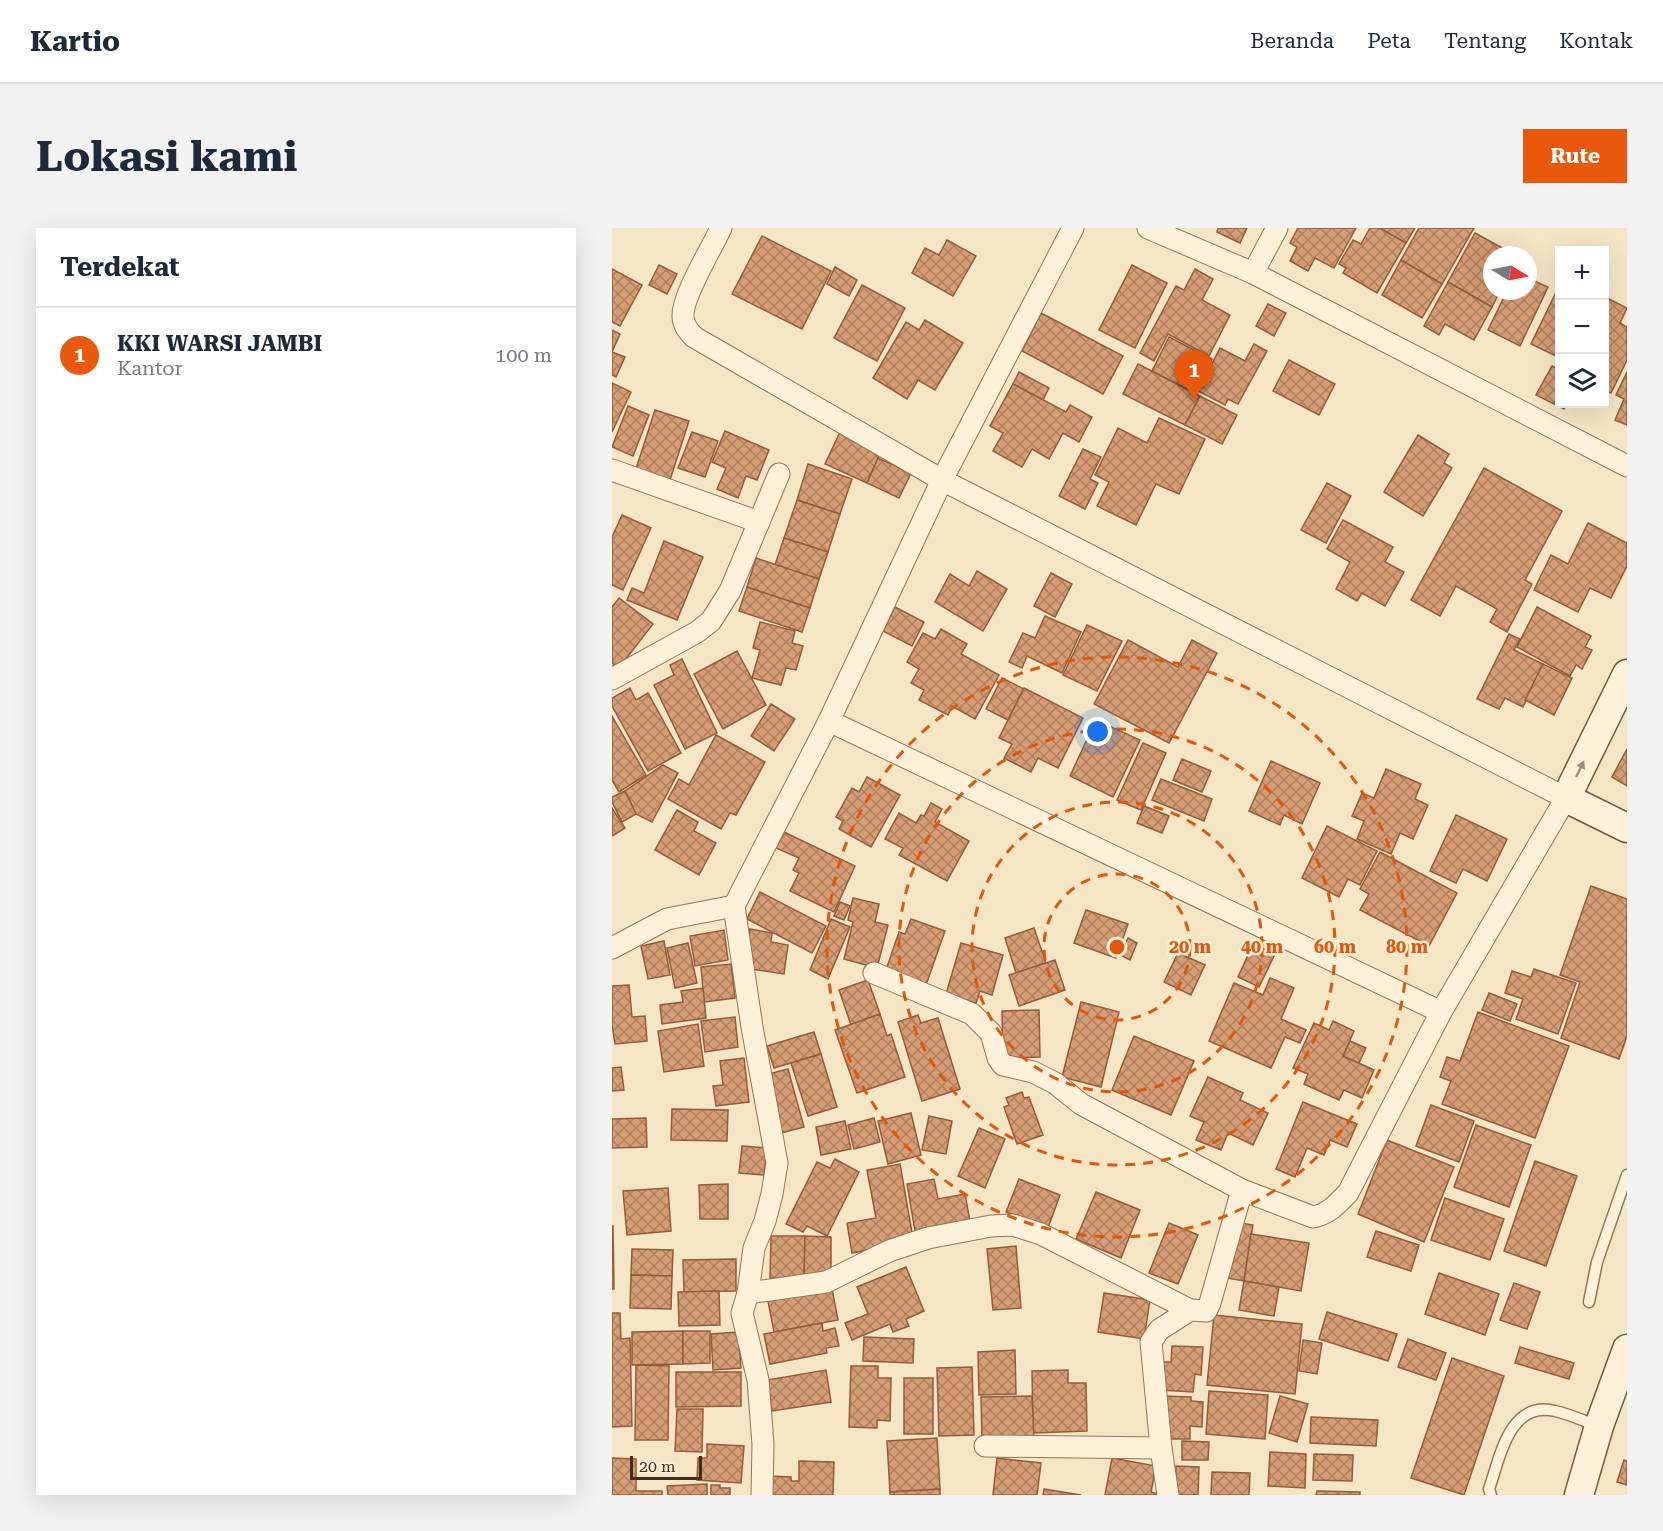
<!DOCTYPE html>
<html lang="id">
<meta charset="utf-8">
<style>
body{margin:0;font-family:"Roboto Serif",serif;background:#f2f2f3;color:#1f2937}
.controls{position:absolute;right:18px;top:18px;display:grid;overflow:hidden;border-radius:0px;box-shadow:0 6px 24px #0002}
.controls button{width:54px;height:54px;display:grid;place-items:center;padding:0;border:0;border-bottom:2px solid #e0e1e3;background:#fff;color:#1f2937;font:30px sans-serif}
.compass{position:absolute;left:871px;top:18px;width:54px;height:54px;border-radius:50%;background:#fff;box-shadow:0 6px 24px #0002;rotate:100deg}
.scale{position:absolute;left:18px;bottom:15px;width:72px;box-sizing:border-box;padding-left:6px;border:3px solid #3f2e1d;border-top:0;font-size:16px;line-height:21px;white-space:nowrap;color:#3f2e1d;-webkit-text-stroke:4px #faefd5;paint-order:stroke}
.you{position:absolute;left:486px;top:504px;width:21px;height:21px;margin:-15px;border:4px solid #fff;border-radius:50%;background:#1a73e8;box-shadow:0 0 0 9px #1a73e833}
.badge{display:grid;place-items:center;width:39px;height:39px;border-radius:50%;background:#ea580c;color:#fff;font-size:20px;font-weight:700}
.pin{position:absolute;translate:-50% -50px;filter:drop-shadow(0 2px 3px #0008)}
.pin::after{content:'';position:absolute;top:32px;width:21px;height:18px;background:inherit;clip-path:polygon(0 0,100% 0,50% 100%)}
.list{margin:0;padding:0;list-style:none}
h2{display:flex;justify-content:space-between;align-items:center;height:78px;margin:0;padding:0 24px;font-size:26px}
h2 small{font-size:20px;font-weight:400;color:#747a83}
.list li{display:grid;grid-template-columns:39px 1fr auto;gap:18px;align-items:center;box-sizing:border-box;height:96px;padding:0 24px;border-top:2px solid #e0e1e3}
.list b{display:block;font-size:22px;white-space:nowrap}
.list p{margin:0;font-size:20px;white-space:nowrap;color:#747a83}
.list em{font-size:20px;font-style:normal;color:#747a83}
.icon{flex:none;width:33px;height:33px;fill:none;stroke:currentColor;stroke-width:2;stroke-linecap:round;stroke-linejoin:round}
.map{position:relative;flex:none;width:1015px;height:1267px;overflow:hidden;border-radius:0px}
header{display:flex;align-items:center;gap:36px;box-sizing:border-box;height:84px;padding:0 30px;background:#fff;border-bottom:2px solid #e0e1e3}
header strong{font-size:28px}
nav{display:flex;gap:33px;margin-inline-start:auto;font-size:21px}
.intro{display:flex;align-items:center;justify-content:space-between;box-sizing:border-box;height:144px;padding:0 36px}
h1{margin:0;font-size:42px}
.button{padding:15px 27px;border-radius:0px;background:#ea580c;color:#fff;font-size:21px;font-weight:700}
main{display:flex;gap:36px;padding:0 36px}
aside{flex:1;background:#fff;border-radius:0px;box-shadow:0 6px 24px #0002}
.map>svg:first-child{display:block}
.building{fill:url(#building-cross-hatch);stroke:#945d3a;stroke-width:1.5}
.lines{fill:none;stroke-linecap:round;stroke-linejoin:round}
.lane-casing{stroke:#917657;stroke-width:13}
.street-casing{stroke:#917657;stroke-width:23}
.secondary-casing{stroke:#73573a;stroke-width:31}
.lane{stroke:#fdf2d9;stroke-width:10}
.street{stroke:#fdf2d9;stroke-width:21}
.secondary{stroke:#fdf2d9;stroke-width:28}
.oneway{fill:#9e907b}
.ring{fill:none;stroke:#e0570d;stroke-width:3;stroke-dasharray:10 8}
.centre{fill:#e0570d;stroke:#faefd5;stroke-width:3}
.ring-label{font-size:18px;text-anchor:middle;font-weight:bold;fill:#e0570d;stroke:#faefd5;stroke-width:5;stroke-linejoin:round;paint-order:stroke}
</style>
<header>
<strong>Kartio</strong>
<nav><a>Beranda</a><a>Peta</a><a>Tentang</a><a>Kontak</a></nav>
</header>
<div class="intro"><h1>Lokasi kami</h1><a class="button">Rute</a></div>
<main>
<aside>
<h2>Terdekat<small></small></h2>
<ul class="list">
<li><span class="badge">1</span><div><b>KKI WARSI JAMBI</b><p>Kantor</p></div><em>100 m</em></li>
</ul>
</aside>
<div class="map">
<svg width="1015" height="1267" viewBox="0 0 1015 1267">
<defs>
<pattern id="building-cross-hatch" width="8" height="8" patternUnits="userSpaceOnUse" patternTransform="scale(1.5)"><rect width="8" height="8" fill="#d69d75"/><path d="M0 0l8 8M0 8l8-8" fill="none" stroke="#af805f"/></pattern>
</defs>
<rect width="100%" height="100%" fill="#f4e5c4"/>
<g class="building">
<path d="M606,0H635L628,15L605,4Z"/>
<path d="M686,0H744L722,40L703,30L696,43L678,33L685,19L678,15Z"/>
<path d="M758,0H768L794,15L765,65L731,45L734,40L727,36L741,12L749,16Z"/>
<path d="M768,0H803L794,15Z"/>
<path d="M807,0H862L830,56L789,32Z"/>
<path d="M863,5L903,27H880V63H888L880,79L836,54Z"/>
<path d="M150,8L219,43L190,101L120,66Z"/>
<path d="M335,12L364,28L341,68L300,45L313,20L327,27Z"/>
<path d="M789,32L830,56L810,90L770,67Z"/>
<path d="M47,37L65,46L55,66L37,57Z"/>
<path d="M520,37L555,55L523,120L487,102Z"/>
<path d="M223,39L245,52L237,68L215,56Z"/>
<path d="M0,41L30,57L8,98L0,94Z"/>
<path d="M583,41L601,51L590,72L618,87L597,128L556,106L542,133L528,125L564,58L572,62Z"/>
<path d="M916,50L936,59L908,118L876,102L895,63H916Z"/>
<path d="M836,54L880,79L862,112L833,96L827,107L812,98Z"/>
<path d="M948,56V130L919,116Z"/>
<path d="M250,57L293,80L265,133L222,110Z"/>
<path d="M993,69L1015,80L1008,95L1015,99V132L999,165L993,162Z"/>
<path d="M656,76L674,85L662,108L644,98Z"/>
<path d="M429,85L511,128L491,166L410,123Z"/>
<path d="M313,92L351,115L323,162L306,152L295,171L261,150L294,94L307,102Z"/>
<path d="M0,102L8,106L0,124L13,129L4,149L0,147Z"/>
<path d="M557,109L600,131L583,165L540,143Z"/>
<path d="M642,116L655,123L626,176L616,171L613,177L586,163L608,120L633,133Z"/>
<path d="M677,132L723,156L707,187L661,163Z"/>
<path d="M526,136L588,168L573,197L511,166Z"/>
<path d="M940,138L948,142V176H955L952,181L924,167Z"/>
<path d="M407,144L437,160L431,172L401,156Z"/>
<path d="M1015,144V197L1003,192L1012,171L1004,167Z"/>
<path d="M0,155L19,164L0,204Z"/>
<path d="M401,156L454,184L458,177L480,189L467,214L451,205L437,231L420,221L410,239L381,223L391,205L378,198Z"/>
<path d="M588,168L625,187L610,216L573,197Z"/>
<path d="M16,178L37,187L21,228L0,219Z"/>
<path d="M43,182L77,193L57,255L23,244Z"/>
<path d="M547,190L593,211L567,266L544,256L524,297L485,278L497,254L483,247L506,200L535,215Z"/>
<path d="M113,203L157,222L145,252L134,248L126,270L105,261L114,240L100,234Z"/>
<path d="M80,204L106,213L93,249L66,240Z"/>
<path d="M228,204L269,224L255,255L213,236Z"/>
<path d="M806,207L837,226L832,235L840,240L811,288L772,264Z"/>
<path d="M471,221L489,229L478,251L486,255L473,281L447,268Z"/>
<path d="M266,230L299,245L287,270L255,255Z"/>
<path d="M196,236L240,251L228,286L185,272Z"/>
<path d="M872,240L950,283L913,352L920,356L895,404L878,394L885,381L844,358L828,388L799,372Z"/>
<path d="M715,255L739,268L714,315L689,302Z"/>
<path d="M185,272L228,286L216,324L172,310Z"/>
<path d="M10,287L39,300L11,362L0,357V309Z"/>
<path d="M731,292L781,319L773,334L792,344L773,378L750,365L745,373L724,361L738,334L715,321Z"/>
<path d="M976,295L1015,315V338L999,370L978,360L966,384L922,362L939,327L956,336Z"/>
<path d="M172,310L216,324L207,351L163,337Z"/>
<path d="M52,313L91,329L65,392L15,372L20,360L32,365Z"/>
<path d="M144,330L207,351L198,380L135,359Z"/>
<path d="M365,343L395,361L371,403L323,374L338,346L357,358Z"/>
<path d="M439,345L460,356L443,389L422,378Z"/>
<path d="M135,359L198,380L190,404L127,383Z"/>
<path d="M7,370L41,396L7,440L0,435V379Z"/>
<path d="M283,379L312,394L300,418L271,403Z"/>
<path d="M925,379L979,408L973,419L980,422L970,441L964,437L958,448L905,419Z"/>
<path d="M433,388L469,404L450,445L415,428L410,440L397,434L411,405L423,410Z"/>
<path d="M148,394L183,403L180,415L191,418L184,442L174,440L169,457L140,450L148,422L141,420Z"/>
<path d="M475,397L510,413L485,463L451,447Z"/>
<path d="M329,401L355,416L349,426L387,447L363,491L340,478L336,487L307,472L312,462L299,455L307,441L295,434L311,405L323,411Z"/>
<path d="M897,406L908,411L902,422L931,436L911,479L893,470L887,481L865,471Z"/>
<path d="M516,412L566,439L580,412L605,425L557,515L482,476Z"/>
<path d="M125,423L154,477L111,501L82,446Z"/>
<path d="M70,431L105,505L73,521L42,457L62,447L58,437Z"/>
<path d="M931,436L960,450L942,487L913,472Z"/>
<path d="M390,450L412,461L396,492L374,481Z"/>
<path d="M18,460L24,472L36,465L69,525L36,543L0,478V470Z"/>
<path d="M412,460L471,490L446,540L426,530L419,544L392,530L400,516L387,510Z"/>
<path d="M159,476L183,491L162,523L139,508Z"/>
<path d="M0,488L34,547L7,564L0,552Z"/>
<path d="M484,492L528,512L501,569L458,548Z"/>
<path d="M104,507L153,534L124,587L118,585L109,601L56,571L67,551L77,557Z"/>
<path d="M531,515L554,525L529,582L505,572Z"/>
<path d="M1015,521V558L1000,549Z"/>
<path d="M570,531L599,543L590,564L561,552Z"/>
<path d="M659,533L708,555L690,596L672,587L668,597L637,583Z"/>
<path d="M51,537L66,545L40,594L24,586L13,563Z"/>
<path d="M774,541L809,556L803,571L816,577L801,611L788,605L779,626L745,611L752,593L740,588L750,565L762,570Z"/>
<path d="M255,549L288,567L259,619L227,601L231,593L224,589L240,560L247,564Z"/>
<path d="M549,551L600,571L592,593L540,572Z"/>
<path d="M13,563L24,586L10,594L0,574V569Z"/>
<path d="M319,575L330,581L323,594L357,613L335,653L287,627L291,620L273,611L287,585L304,595L309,587L312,588Z"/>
<path d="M532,578L557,588L550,605L525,595Z"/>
<path d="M0,580L13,600L0,608Z"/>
<path d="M65,582L86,594L82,603L104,615L87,647L43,622Z"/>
<path d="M844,587L895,611L875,653L851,641L844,655L818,643Z"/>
<path d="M715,598L765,623L748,657L736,651L727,669L690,650Z"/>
<path d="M172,604L243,638L222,684L178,663L187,645L181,642L187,630L164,620Z"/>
<path d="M768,624L845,665L817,718L748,682L757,666L748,661Z"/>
<path d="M979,658L1015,671V808L1007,831L949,810L968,754L948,747Z"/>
<path d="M148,664L214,698L200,725L135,691Z"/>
<path d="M241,670L267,676L263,694L276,697L265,740L232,731L241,694L236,692Z"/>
<path d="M228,674L238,678L232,692L222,688Z"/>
<path d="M474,682L516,696L504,730L462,715Z"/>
<path d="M219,691L238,699L216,751L198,742Z"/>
<path d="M299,691L333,703L314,757L274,742L287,704L293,706Z"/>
<path d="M422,700L434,735L404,745L393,710Z"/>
<path d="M138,701L160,705L159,714L176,717L172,746L133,740Z"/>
<path d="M112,702L116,732L83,738L78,708Z"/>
<path d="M516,710L525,715L518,732L508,727Z"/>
<path d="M52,713L58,747L36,751L29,718Z"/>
<path d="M76,715L85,755L63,760L55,720Z"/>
<path d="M349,715L391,727L380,767L368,763L364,775L334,766Z"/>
<path d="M641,716L663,726L647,759L626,749Z"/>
<path d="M566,725L593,737L579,767L552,754Z"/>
<path d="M443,732L453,762L407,778L397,747Z"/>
<path d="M119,736L123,770L92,774L89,739Z"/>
<path d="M922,741L964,755L946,806L904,791L911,771L893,765L900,743L919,749Z"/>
<path d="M658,750L682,760L669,791L694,802L688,815L673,809L659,840L597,813L622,755L651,767Z"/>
<path d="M256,752L268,786L239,797L227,762Z"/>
<path d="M17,757L20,789L33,788L35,813L3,816L0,797V758Z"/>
<path d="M91,760L94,790L50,796L48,777L71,774L69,763Z"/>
<path d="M877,765L905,776L898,793L870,782Z"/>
<path d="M469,774L507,784L489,859L450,849Z"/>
<path d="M427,782L428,829L391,830L390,783Z"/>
<path d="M866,784L957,818L923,910L830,876L839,853L828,849L835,829L848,833Z"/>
<path d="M268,786L275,808L279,806L293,849L245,865L223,802Z"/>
<path d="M306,787L309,795L326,790L348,861L310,873L286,794Z"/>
<path d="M123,789L126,819L93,824L89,793Z"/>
<path d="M721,793L742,803L731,828L762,842L750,870L732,862L727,872L692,856L696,846L681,840L702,795L717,802Z"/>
<path d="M86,796L92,838L52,844L46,803Z"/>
<path d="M202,804L209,826L162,840L155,818Z"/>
<path d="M522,808L582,833L559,887L500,862Z"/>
<path d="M738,813L754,820L747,835L731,828Z"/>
<path d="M209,826L225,879L196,888L179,835Z"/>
<path d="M132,830L137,874L104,878L101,858L111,857L108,833Z"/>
<path d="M9,839L12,862L0,863V840Z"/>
<path d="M176,841L192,899L165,906L149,848Z"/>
<path d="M596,849L631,865L628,872L656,885L641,917L616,905L609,922L584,912L592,894L578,888Z"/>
<path d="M410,864L412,870L417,869L431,907L405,916L392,879L397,877L394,870Z"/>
<path d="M691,874L745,896L735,919L718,912L712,927L695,920L683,949L664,941Z"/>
<path d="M819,877L862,893L847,934L804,918Z"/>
<path d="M60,881L116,882L115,913L59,912Z"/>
<path d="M299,885L309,927L276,936L266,893Z"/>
<path d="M317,888L340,893L334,926L310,922Z"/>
<path d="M34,890L35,919L0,920V891Z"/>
<path d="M262,890L268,914L242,921L236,897Z"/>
<path d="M233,893L239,921L209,927L204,899Z"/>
<path d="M864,897L919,917L897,979L842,959Z"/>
<path d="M367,900L393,911L373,960L346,948Z"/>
<path d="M775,912L842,939L812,1014L746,986Z"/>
<path d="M130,918L155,920L152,947L127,945Z"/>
<path d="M223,931L247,944L215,1008L195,998L191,1004L174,996L205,934L218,940Z"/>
<path d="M923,933L965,948L934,1038L892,1023Z"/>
<path d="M288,936L301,1010L283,1017L240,1025L235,995L264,990L255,942Z"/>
<path d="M322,951L326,971L353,966L359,999L304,1009L295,956Z"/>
<path d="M407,951L448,967L436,1000L394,984Z"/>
<path d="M116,956V991H88L87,957Z"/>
<path d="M56,960L59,1003L15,1007L11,963Z"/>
<path d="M484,964L528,982L509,1030L464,1011Z"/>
<path d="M833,970L892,991L878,1032L819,1012Z"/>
<path d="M623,994L641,997L632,1053L614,1050Z"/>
<path d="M557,995L586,1007L566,1056L537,1045Z"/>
<path d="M0,998H1L2,1061H0Z"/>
<path d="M764,1003L807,1017L799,1043L755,1029Z"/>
<path d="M639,1006L697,1015L689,1063L632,1053Z"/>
<path d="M159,1008H193L192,1051L158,1050Z"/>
<path d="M193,1008L219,1009V1052L192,1051Z"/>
<path d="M404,1018L409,1080L381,1082L375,1021Z"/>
<path d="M20,1021L61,1022L60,1048L19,1047Z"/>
<path d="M124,1031V1063L72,1064L71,1032Z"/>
<path d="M294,1039L312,1083L294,1091L297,1098L281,1104L278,1096L240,1112L233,1095L256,1086L245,1059Z"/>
<path d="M827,1045L887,1066L873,1107L813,1086Z"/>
<path d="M19,1047L60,1048L59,1081L18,1080Z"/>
<path d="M632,1053L667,1059L662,1088L627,1082Z"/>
<path d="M902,1055L928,1064L915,1101L888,1092Z"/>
<path d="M220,1061L226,1092L162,1104L156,1073Z"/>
<path d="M107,1063L108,1097L67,1098L66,1064Z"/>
<path d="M492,1065L538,1072L532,1111L486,1104Z"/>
<path d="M715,1084L785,1106L776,1133L707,1111Z"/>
<path d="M0,1085H8L9,1111L18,1110L20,1198L0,1199Z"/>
<path d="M602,1087L690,1096L683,1166L595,1157Z"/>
<path d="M210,1095L211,1103L223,1100L227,1118L214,1120L215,1125L158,1136L152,1106Z"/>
<path d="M71,1103V1136L20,1137V1104Z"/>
<path d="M71,1103H98V1135L71,1136Z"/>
<path d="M126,1104L129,1140L101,1142L99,1106Z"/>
<path d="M252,1109L302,1111L301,1135L251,1133Z"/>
<path d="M796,1111L834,1125L824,1152L786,1139Z"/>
<path d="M691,1112L710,1115L705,1146L687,1143Z"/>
<path d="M560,1118L591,1119L589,1147L583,1146L581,1164L549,1162L550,1134H559Z"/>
<path d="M908,1119L962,1135L957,1151L903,1135Z"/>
<path d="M403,1122L404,1166L367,1167L366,1124Z"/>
<path d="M840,1130L892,1148L852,1267L799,1250Z"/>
<path d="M24,1137L57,1138L56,1212H23Z"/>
<path d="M239,1138H266V1150H279L278,1193L265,1192V1200L237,1199Z"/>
<path d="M360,1139L362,1207L327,1208L325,1140Z"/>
<path d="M214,1142L219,1174L160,1183L155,1152Z"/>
<path d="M456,1142V1155H474L475,1203L421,1205L420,1143Z"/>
<path d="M64,1144H129V1178L64,1179Z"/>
<rect x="292" y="1150" width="29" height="56"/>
<path d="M597,1163L656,1167L653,1211L594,1206Z"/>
<path d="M420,1168L422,1211L370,1212L369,1169Z"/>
<path d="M551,1168L579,1169V1173L591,1174L590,1199L578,1198V1211H550Z"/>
<path d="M668,1168L696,1176L685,1214L657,1205Z"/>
<path d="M65,1181H91L90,1224L63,1223Z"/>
<path d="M699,1189L766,1192L764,1218L698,1215Z"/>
<path d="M325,1210L328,1261L278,1264L275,1213Z"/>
<path d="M570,1213L597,1214L596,1232H570Z"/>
<path d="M95,1216L132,1218L129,1255L85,1252L86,1230H95Z"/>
<path d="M658,1224L694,1226L693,1260L656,1258Z"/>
<path d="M702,1226L741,1227L740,1253L701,1252Z"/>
<path d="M0,1230L24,1231V1263H50V1267H0Z"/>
<path d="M385,1230L429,1235L425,1267H381Z"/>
<path d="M500,1230L544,1238L539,1264L549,1267H493Z"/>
<path d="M1012,1232L1015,1233V1257L1005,1254Z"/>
<path d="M187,1233L222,1234L221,1267H156L157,1248L179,1249V1253H187Z"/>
<path d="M564,1238L587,1239L586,1267H563Z"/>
<path d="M600,1244L638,1245L637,1267H599Z"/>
<path d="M95,1256V1267H56L55,1258Z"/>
<path d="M99,1257H108V1260H118V1267H99Z"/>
<path d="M328,1261V1267H278V1264Z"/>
<path d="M432,1261L469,1267H431Z"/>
<path d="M705,1263L748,1264V1267H704Z"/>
</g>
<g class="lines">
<defs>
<g id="lane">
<path d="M977,1074L985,1034L1015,947"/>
<path d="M879,1267L877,1261C888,1230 897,1172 943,1183C957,1186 972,1193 986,1198"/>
</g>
<g id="street">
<path d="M109,0C100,20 70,68 71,88C71,97 76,103 82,109L330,252L954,570L829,784L736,965C725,976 717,986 701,989L630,962L469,876L443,855L421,844L391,837L386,830L379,805L360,786L262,745"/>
<path d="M536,0L641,45"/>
<path d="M665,0L641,45L1015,238"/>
<path d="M0,242L147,294"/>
<path d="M0,451L85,404L99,393L118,363L167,246"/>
<path d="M217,493L829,784"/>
<path d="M0,720L55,691L122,678"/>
<path d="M136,1065L214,1054L277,1023L316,1010L379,998L401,997L429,1006L578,1082L594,1083L598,1075L630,962"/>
<path d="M373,1218L549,1220"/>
<path d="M150,1267L151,1216L146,1152L130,1085L136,1065L142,1020L153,993L160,966L165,935L140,799L122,678L217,493L330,252L461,0"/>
<path d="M556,1267L549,1220L539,1114L547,1102L578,1082"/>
</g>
<g id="secondary">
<path d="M1015,446L954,570L1015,600"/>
<path d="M967,1267L987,1198L1015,1121"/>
</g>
</defs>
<use href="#lane" class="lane-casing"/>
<use href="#street" class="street-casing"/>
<use href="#secondary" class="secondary-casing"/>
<use href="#lane" class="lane"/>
<use href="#street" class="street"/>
<use href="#secondary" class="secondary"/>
</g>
<defs><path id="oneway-solid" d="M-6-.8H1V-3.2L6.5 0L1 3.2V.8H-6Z" transform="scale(1.5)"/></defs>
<use class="oneway" href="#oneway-solid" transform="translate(968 541) rotate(-64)"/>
<g class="ring">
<circle cx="505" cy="719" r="73"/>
<circle cx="505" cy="719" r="145"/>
<circle cx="505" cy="719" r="218"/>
<circle cx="505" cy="719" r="290"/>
</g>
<circle cx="505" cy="719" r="9" class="centre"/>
<g class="ring-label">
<text x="578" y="725">20 m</text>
<text x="650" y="725">40 m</text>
<text x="723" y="725">60 m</text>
<text x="795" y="725">80 m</text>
</g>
</svg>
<div class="controls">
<button>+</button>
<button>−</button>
<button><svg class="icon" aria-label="layers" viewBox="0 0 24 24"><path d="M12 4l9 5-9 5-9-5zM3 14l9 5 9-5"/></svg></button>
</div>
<svg class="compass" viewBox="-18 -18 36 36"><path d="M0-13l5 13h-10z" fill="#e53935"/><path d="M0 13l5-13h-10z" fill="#747a83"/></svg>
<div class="scale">20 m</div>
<div class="you"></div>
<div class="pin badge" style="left:582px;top:172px">1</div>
</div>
</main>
